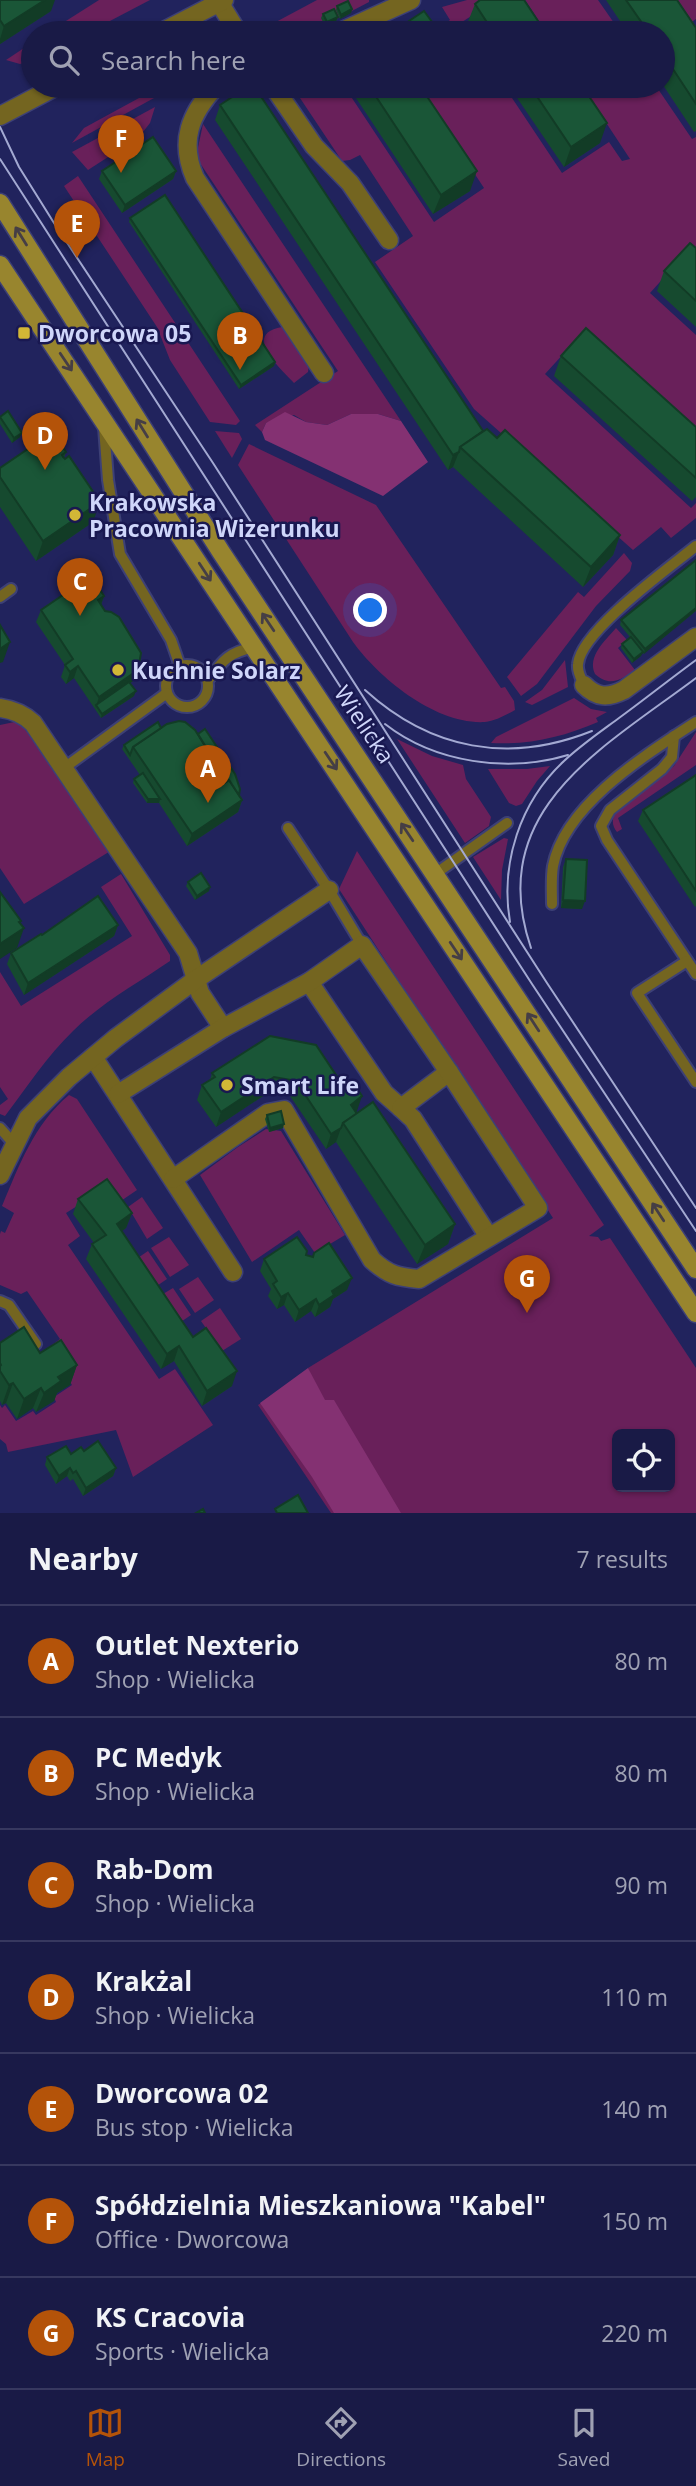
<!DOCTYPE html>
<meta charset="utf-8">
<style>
body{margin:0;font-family:"Open Sans",sans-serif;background:#22234d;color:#f1f3f6}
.controls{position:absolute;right:21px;bottom:21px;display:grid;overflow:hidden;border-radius:10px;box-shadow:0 2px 5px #0004}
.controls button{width:63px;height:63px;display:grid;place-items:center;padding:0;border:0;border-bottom:2px solid #37385f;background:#191a46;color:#f1f3f6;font:35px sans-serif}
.you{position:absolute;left:371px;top:611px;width:24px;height:24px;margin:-18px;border:5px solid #fff;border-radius:50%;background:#1a73e8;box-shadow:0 0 0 10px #1a73e833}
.badge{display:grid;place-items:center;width:46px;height:46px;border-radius:50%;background:#b45309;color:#fff;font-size:23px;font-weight:700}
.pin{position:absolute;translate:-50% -58px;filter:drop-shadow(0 2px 4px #0008)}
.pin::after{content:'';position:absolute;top:37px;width:24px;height:21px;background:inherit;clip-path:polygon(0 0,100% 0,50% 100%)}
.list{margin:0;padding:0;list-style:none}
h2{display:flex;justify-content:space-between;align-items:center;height:91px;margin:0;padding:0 28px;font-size:30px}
h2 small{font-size:23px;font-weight:400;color:#9fa1b3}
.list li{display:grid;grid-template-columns:46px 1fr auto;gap:21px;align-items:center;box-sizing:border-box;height:112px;padding:0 28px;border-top:2px solid #37385f}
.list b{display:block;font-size:26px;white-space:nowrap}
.list p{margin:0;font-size:23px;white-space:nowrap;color:#9fa1b3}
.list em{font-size:23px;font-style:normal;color:#9fa1b3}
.icon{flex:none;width:38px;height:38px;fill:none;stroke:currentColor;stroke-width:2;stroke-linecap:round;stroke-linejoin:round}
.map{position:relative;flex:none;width:696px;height:1513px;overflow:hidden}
.search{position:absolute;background:#191a46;box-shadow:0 2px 5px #0004;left:21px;right:21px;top:21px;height:77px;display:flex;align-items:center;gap:18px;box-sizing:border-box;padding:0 24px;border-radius:38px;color:#9fa1b3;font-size:26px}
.sheet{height:875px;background:#191a46}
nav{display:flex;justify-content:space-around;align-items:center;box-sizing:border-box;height:98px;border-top:2px solid #37385f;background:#191a46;font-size:19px;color:#9fa1b3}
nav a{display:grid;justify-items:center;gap:4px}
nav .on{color:#b45309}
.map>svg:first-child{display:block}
.green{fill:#69205a;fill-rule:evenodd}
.forest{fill:#843172}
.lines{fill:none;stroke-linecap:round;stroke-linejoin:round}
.lane-casing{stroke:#3d4076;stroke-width:14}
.street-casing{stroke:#3d4076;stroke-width:21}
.secondary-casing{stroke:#3d4076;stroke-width:21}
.lane{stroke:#746520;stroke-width:10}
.street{stroke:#746520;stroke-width:18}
.secondary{stroke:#98852e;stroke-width:18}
.tram{stroke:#a3a9d2;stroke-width:2}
.wall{fill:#164a2f}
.shaded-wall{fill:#123c26}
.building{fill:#1a5637;stroke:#123c26;stroke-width:2}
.oneway{stroke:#453e45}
.poi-dot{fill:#d2b736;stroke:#191851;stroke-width:2.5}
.labels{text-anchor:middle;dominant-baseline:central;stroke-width:5;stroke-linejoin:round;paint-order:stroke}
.poi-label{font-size:23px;font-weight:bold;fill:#cfd6fa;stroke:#191851;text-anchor:start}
.street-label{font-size:23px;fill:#cfd6fa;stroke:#191851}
</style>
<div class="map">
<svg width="696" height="1513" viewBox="0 0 696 1513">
<rect width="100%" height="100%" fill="#21235d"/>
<g class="green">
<path d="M99,0H150L87,33H47Z"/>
<path d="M317,0H369V2L310,33H280L274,23Z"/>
<path d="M467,0H496L462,22L469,33H431L450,20L442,7Z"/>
<path d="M525,0H598L621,33H547Z"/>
<path d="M673,0H696V19L689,24Z"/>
<path d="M404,21L413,33H382L381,31Z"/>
<path d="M33,42V53L31,55L33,60L20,64L6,60Z"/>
<path d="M292,86H344L434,222L484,188L418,88L421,86H504L562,173L609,142L622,161L630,159L582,86H656L692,139L696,137V248L694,247L687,252L650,293L696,335V430L576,340L545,374L691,508L696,503V518L671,538L661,527L633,550L474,409L375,262L413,236L360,155L350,160L342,161Z"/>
<path d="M150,92L154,98L72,143L84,128Z"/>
<path d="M155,107L150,123L139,137L88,170L72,152Z"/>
<path d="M203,124L401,421L378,414H351L327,425L306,422L294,415L266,423L262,432L255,425L338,371L196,157Z"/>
<path d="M78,176L240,421L236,425L210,422L170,360L157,327L64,186Z"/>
<path d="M282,327L288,330L309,365L308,372L294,383C281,369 241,334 282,327Z"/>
<path d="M215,431L239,433L242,439L232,458Z"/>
<path d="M249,444L376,505L501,688L505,687L514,701L515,710C506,715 495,721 485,722C436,725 379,678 353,642L238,465Z"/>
<path d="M624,553L632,563L630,571L596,606L537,684L521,696L507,677L578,592L584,597Z"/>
<path d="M616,628L627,640L618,648L635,670C622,679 610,688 595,674C587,656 605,641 616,628Z"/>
<path d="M565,660L568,687L532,705L525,702L542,690Z"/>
<path d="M574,698L591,709L607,712L596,718L598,722C563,737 530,745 491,743L496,737Z"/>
<path d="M19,721L112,850L24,904L0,868V725Z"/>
<path d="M696,732V765L618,818L622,829L617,832C611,825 612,817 617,810L674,766Z"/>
<path d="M397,739L432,756L463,765L466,779L491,817L489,826L465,843Z"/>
<path d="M550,766L537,781L522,804L516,806L509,803L488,769H527Z"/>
<path d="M504,838L508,839L502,870L501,900L473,857Z"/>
<path d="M357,851L604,1225L589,1236L598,1237L601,1241L610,1238L696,1368V1513H331L258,1405L310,1373L308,1368L553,1218L339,889ZM617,1434H670V1487H617Z"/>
<path d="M121,874L170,955V961C138,983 101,1003 73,1031C47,1056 27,1087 5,1116L0,1114V1105L8,1099L0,1087V972L21,1006L132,936L101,887Z"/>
<path d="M69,1095L77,1099L137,1190L112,1207L101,1191L66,1213L80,1236L68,1245L159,1379L175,1369L213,1425L133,1477L116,1430L8,1452L6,1444L0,1439V1405L2,1408L5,1405L16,1421L33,1411L36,1415L56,1402L54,1397L72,1385L48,1348L60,1339L27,1291L21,1294L0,1285V1234L1,1231L5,1233L14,1213L2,1206C19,1166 34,1124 69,1095Z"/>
<path d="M266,1129L281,1131L345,1235L315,1253L299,1230L252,1262L200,1175L238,1147Z"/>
<path d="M142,1197L163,1228L147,1239L128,1207Z"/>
<path d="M169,1237L189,1265L170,1277L151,1248Z"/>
<path d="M148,1251L167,1279L148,1292L129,1264Z"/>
<path d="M198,1277L214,1300L195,1313L179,1289Z"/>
<path d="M173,1288L191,1315L172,1328L153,1300Z"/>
<path d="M220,1308L241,1339L222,1351L201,1321Z"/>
</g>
<g class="forest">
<path d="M285,412L306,422L327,425L351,414H378L401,421L428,462L383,496L265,440L262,432L266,423Z"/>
<path d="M308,1368L325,1400H334L401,1513H334L312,1477L260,1403Z"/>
</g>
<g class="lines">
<defs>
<g id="lane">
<path d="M104,427L108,480L120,554L171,640L180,666"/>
<path d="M0,597L11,589"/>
<circle cx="187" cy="686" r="21"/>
<path d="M208,680C223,660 229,652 255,647"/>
<path d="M584,685C581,678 577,672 578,664C581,631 669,568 696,546"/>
<path d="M674,736L672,757L662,769L610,810L601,826L607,840L696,974"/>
<path d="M64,768L167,693"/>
<path d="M288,828L329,890L362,945"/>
<path d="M435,874L507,823"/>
<path d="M552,904C552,892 551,878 553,866C565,804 647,754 696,722"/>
<path d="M687,961L637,993L696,1082"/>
<path d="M0,1128L14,1144"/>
<path d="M0,1301L9,1305L36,1344"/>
</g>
<g id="street">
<path d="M219,2L238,33"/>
<path d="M160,33L224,0"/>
<path d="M338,33L411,0"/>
<path d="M216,86C190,114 179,141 195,178L324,373"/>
<path d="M273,86L314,146L350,183L389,240"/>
<path d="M0,116L57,86"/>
<path d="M584,685C597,698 608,698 624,690L696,637"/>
<path d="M0,708C14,710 23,714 33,723L188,953L200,993L223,1028"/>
<path d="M309,982L384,1093L401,1108"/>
<path d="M93,1057L233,1272"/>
<path d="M449,1072L401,1108L413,1119L489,1237"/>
<path d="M118,1094L223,1028L309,982L362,945L449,1072L538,1208L419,1279C397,1277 389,1275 372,1260L284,1110L268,1113L173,1179"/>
<path d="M0,1175L28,1118L69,1077L116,1038L195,980L329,890"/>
</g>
<g id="secondary">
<path d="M0,203L221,552L696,1269"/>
<path d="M0,265L696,1313"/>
</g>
</defs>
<use href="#lane" class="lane-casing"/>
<use href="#street" class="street-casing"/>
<use href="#secondary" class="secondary-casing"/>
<use href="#lane" class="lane"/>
<use href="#street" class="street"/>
<use href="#secondary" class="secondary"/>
<g class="tram">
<path d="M0,127L19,167L54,223L213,463L547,983L696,1208"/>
<path d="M0,159L532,984L696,1231"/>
<path d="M365,690C431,750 509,764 592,731"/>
<path d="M385,724C435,763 508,773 568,755"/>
<path d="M510,922C500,863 520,802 564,761C581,745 600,732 619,718C645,699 670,679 696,660"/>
<path d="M531,948C484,810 603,748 696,678"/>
</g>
</g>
<g class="wall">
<path d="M0,0L51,11L0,44Z"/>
<path d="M606,0H677L696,28V131L694,132L663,85V33H628Z"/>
<path d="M475,4L546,33H474L467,24Z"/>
<path d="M337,6L352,9L351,13L340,19L336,10Z"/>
<path d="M323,14L338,17L336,21L325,26L321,18Z"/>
<path d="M409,21L435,26L434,31L430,33H413L408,25Z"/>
<path d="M155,86H169V87L168,91L158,97L154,89Z"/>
<path d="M348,86H420L470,191L433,214Z"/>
<path d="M509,86H582L600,143L564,167Z"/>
<path d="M220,105L483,431L497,438L620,535L613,555L583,587L453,467L448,470L215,120Z"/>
<path d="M102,171H176L173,179L122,213L99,179Z"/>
<path d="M130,218L275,362L274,366L239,389L129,222Z"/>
<path d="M696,248V327L657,291L664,271Z"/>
<path d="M561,356L696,427V497L692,501L554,376Z"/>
<path d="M0,417L20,437L12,443L0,424Z"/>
<path d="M66,452L64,458L93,522L36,561L0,507V468Z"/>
<path d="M696,560L644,654L642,652L641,656L632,663L621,648L622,644L630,637L620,625L621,620Z"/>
<path d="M104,596L101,605L133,681L130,683L134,696L101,718L74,678L66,684L61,677L65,665L36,622L41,610Z"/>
<path d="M161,728L239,795L242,800L238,812L187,846L159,803H147L133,783L134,779L140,775L122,749L124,745Z"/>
<path d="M696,775V906L695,907L638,821L643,810Z"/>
<path d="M566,859L582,909L561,908L563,867Z"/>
<path d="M188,882L209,891L195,900L186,886Z"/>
<path d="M118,925L114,936L24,995L7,964L11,953L42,935Z"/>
<path d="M270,1036L357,1111L356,1112L455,1224L448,1244L417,1264L336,1142L326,1149L290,1096L269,1092L216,1127L197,1100L202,1085L210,1080L212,1073Z"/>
<path d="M267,1115L283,1128L269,1132L265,1119Z"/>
<path d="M78,1199L132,1213L126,1228L122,1231L193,1337L232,1386L202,1406L174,1361L161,1369L86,1259L92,1244L94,1243L73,1214Z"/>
<path d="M314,1253L347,1290L333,1299L330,1307L315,1317L311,1311L295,1322L284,1305L277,1309L268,1296L271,1289L260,1271L264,1259L306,1255L312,1257Z"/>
<path d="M0,1343L40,1353L77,1365L70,1385L57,1393L54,1401L36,1412L33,1408L17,1419L6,1403L2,1405L0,1401Z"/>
<path d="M84,1451L116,1468L113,1476L83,1496L73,1479L70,1481L67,1476L56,1484L45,1465L47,1457Z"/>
</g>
<g class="shaded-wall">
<path d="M45,0H55L51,11L0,44V39L4,26Z"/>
<path d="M352,9L351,13L340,19L341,15Z"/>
<path d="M338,17L336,21L325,26L327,22Z"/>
<path d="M435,26L434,31L430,33H425Z"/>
<path d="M169,87L168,91L158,97L159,93Z"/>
<path d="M607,123L600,143L564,167L571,147Z"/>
<path d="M176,171L173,179L122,213L125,205Z"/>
<path d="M477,171L470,191L433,214L441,195Z"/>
<path d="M275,362L274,366L239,389L241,385Z"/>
<path d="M22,433L20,437L12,443L14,438Z"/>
<path d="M459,452L453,467L448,470L453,455Z"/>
<path d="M100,502L93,522L36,561L43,541Z"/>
<path d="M620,535L613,555L583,587L591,567Z"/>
<path d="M104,596L100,607L98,600Z"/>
<path d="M696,608V611L644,654L645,649Z"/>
<path d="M10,642L3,662L0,663V649Z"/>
<path d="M643,652L641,656L632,663L634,659Z"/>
<path d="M78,666L74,678L66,684L70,672Z"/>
<path d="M138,670L133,681L98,707L96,705L95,709L99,697Z"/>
<path d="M136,691L134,696L101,718L102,714Z"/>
<path d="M148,799H160L159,803H147Z"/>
<path d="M242,800L238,812L187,846L192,834Z"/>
<path d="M210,887L209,891L195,900L197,896Z"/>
<path d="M563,900L585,901L582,909L561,908Z"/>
<path d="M21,921L16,933L24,928L17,948L0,959V944Z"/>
<path d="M118,925L114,936L24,995L28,983Z"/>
<path d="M274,1077L269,1092L216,1127L221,1112Z"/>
<path d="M362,1096L357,1111L345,1120L351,1105Z"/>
<path d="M284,1124L283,1128L269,1132L270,1128Z"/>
<path d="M341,1128L336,1142L326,1149L331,1134Z"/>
<path d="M132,1213L126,1228L112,1238L117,1224Z"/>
<path d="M455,1224L448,1244L417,1264L425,1245Z"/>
<path d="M352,1278L347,1290L333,1299L330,1307L315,1317L319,1305L332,1291Z"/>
<path d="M288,1293L284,1305L277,1309L281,1297Z"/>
<path d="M316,1299L311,1311L295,1322L299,1310Z"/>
<path d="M179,1346L174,1361L161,1369L167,1354Z"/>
<path d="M77,1365L70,1385L57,1393L54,1401L36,1412L44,1393L58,1377Z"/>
<path d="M237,1371L232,1386L202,1406L207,1391Z"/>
<path d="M13,1383L6,1403L2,1405L9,1385Z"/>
<path d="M41,1388L33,1408L17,1419L24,1399Z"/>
<path d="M70,1468L67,1476L56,1484L59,1476Z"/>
<path d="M116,1468L113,1476L83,1496L86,1488Z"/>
</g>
<g class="building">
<path d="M0,0H45L4,26L0,20Z"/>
<path d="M480,0H524L546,33H494L475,4Z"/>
<path d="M626,0H677L696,28V104L663,54V33H649Z"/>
<path d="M348,1L352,9L341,15L337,6Z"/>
<path d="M334,9L338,17L327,22L323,14Z"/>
<path d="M424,11L435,26L425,33H418L409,21Z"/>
<path d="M275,24L280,33H264L263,31Z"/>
<path d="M381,28L385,33H373Z"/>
<path d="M156,86H169V87L159,93Z"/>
<path d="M249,86H254L483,431L460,447L459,452L453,455L220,105Z"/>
<path d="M369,86H420L477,171L441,195Z"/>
<path d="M530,86H582L607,123L571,147Z"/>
<path d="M153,137L176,171L125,205L102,171Z"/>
<path d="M165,195L275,362L241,385L130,218Z"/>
<path d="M690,243L696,248V301L664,271Z"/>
<path d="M586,328L696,427V478L561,356Z"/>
<path d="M8,411L22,433L14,438L0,417Z"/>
<path d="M487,429L497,438L505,430L620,535L591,567L460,447Z"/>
<path d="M53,432L66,452L62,455L63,457L65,459L69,456L100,502L43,541L0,477V468Z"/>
<path d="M696,560V608L645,649L621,620Z"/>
<path d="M91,576L104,596L98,600L105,611L111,612L119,617L141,653L138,670L99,697L78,666L70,672L65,665L73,659L41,610Z"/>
<path d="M0,625L10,642L0,649Z"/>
<path d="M631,637L643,652L634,659L622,644Z"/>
<path d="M129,682L136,691L102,714L96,705Z"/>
<path d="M179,721L185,722L195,730L217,765L215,774L223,784L229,780L242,800L192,834L133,747L167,724Z"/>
<path d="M158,722L161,728L133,747L130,755L124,745Z"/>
<path d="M205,729L235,774L240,789L239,795L229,780L223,784L215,774L217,765L198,734Z"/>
<path d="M143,773L160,799H148L134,779Z"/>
<path d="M696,775V891L643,810Z"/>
<path d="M566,859L587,860L585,901L563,900Z"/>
<path d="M201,873L210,887L197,896L188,882Z"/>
<path d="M0,892L21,921L19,922L24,928L0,944Z"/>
<path d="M98,896L118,925L28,983L11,953L41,934L42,935Z"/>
<path d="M270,1036L316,1045L348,1093L356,1087L362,1096L351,1105L357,1114L343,1123L341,1128L331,1134L296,1081L274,1077L221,1112L202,1085L215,1077L212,1073Z"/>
<path d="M373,1102L455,1224L425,1245L343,1123Z"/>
<path d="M281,1111L284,1124L270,1128L267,1115Z"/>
<path d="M107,1179L132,1213L117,1224L180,1318L193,1337L206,1328L237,1371L207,1391L179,1346L167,1354L92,1244L106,1235L78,1199Z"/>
<path d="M297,1237L307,1251L306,1255L313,1257L314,1253L329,1243L352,1278L332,1291L334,1295L319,1305L316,1299L299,1310L288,1293L281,1297L273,1284L277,1281L264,1259Z"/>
<path d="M24,1327L40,1353L61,1340L77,1365L58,1377L61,1381L44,1393L41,1388L24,1399L13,1383L9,1385L0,1371V1366L1,1365L0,1363V1343Z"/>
<path d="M98,1441L116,1468L86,1488L76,1471L73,1473L70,1468L59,1476L47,1457L66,1446L71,1454L81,1447L84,1451Z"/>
<path d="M298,1495L308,1513H277L275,1509Z"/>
<path d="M203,1509L205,1513H196Z"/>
</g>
<defs><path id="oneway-shaft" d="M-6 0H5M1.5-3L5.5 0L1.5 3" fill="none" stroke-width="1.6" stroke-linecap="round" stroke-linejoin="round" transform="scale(1.75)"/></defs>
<g class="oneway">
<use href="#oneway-shaft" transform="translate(21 236) rotate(-122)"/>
<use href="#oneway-shaft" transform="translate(66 362) rotate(56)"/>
<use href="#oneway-shaft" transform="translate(142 428) rotate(-122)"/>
<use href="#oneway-shaft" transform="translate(205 572) rotate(57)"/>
<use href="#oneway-shaft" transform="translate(268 622) rotate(-124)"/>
<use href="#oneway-shaft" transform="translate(331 761) rotate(56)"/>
<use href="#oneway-shaft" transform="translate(407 832) rotate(-124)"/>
<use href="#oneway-shaft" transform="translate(456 951) rotate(56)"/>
<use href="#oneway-shaft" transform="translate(533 1022) rotate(-123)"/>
<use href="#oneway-shaft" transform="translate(658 1212) rotate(-123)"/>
</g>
<g class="poi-dot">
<rect x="17" y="326" width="14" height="14" rx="3.5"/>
<circle cx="75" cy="515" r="7"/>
<circle cx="118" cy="670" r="7"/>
<circle cx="227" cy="1085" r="7"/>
</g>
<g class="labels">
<g class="poi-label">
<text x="38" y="333">Dworcowa 05</text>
<text x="89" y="502">Krakowska<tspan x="89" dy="26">Pracownia Wizerunku</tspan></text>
<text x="132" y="670">Kuchnie Solarz</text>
<text x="241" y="1085">Smart Life</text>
</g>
<g class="street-label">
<text transform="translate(365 724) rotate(56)">Wielicka</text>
</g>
</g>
</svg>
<div class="controls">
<button><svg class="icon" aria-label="locate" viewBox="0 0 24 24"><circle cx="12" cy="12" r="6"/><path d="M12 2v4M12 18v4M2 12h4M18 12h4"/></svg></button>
</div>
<div class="you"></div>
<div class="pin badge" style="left:208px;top:803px">A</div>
<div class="pin badge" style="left:240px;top:370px">B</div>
<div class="pin badge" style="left:80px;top:616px">C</div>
<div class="pin badge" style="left:45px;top:470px">D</div>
<div class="pin badge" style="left:77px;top:258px">E</div>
<div class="pin badge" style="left:121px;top:173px">F</div>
<div class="pin badge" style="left:527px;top:1313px">G</div>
<div class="search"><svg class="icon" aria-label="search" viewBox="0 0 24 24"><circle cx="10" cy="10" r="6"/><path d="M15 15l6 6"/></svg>Search here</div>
</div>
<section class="sheet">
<h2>Nearby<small>7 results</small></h2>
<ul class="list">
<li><span class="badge">A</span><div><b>Outlet Nexterio</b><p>Shop · Wielicka</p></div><em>80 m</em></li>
<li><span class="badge">B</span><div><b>PC Medyk</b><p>Shop · Wielicka</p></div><em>80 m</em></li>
<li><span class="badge">C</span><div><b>Rab-Dom</b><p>Shop · Wielicka</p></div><em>90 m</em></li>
<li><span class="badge">D</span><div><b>Krakżal</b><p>Shop · Wielicka</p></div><em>110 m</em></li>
<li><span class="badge">E</span><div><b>Dworcowa 02</b><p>Bus stop · Wielicka</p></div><em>140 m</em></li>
<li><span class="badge">F</span><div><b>Spółdzielnia Mieszkaniowa &quot;Kabel&quot;</b><p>Office · Dworcowa</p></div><em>150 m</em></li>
<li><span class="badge">G</span><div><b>KS Cracovia</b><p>Sports · Wielicka</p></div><em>220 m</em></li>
</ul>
</section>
<nav>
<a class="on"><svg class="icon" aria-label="map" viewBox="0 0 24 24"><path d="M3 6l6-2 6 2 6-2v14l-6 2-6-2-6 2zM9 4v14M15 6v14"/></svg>Map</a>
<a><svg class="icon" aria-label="directions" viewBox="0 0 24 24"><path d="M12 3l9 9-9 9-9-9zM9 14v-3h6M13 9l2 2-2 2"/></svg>Directions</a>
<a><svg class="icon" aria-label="saved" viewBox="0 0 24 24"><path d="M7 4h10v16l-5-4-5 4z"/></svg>Saved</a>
</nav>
